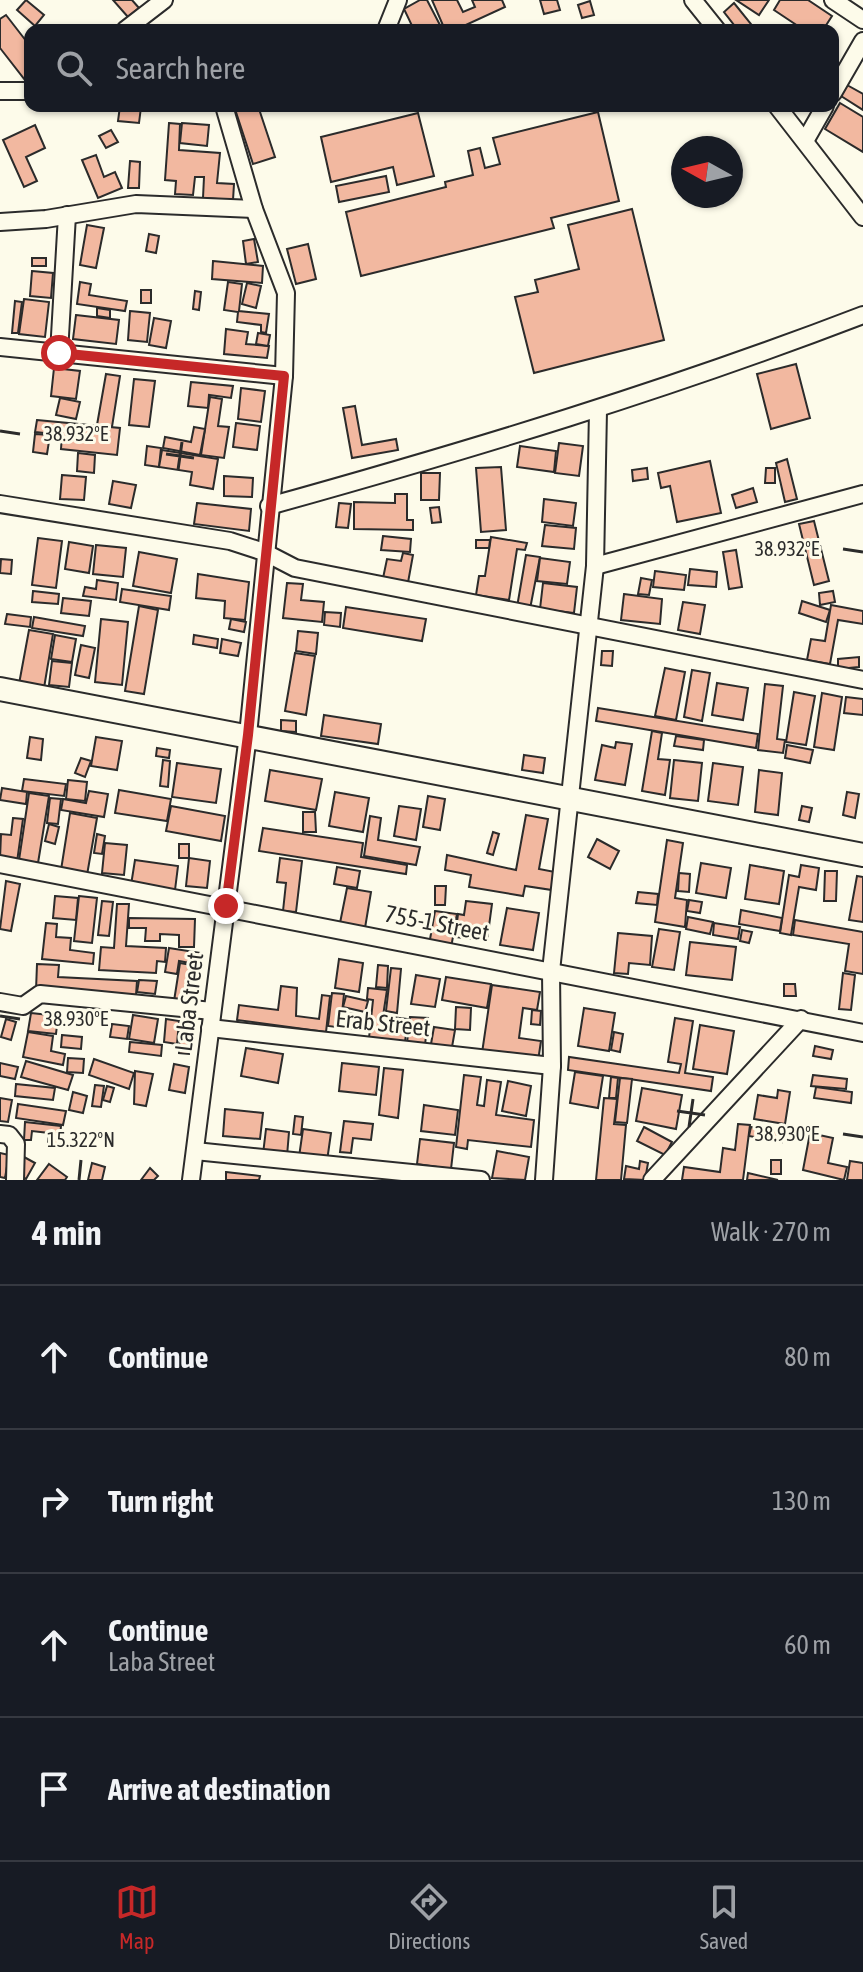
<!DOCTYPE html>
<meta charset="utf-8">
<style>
body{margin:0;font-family:"Asap Condensed",sans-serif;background:#20242c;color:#f1f3f6}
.compass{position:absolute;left:671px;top:136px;width:72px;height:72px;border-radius:50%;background:#171b24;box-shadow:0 2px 6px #0004;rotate:278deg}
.stop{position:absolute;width:24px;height:24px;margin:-18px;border:6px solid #c62828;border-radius:50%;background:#fff}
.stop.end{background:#c62828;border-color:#fff;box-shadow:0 2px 8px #0008}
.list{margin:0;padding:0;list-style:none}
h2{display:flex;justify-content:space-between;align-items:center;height:104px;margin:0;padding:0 32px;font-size:34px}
h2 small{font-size:26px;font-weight:400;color:#9ea1a6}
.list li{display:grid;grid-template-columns:52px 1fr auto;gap:24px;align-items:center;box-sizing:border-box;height:144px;padding:0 32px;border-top:2px solid #363941}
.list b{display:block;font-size:30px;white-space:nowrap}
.list p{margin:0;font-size:26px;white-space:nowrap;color:#9ea1a6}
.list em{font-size:26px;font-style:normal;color:#9ea1a6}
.icon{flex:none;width:44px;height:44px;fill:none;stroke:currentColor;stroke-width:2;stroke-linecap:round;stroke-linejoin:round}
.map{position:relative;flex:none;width:863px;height:1180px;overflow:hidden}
.search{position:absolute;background:#171b24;box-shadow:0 2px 6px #0004;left:24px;right:24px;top:24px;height:88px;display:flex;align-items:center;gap:20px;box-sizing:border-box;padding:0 28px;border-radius:16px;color:#9ea1a6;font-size:30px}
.sheet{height:680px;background:#171b24}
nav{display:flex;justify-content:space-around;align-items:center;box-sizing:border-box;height:112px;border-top:2px solid #363941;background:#171b24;font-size:22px;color:#9ea1a6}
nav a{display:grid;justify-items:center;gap:4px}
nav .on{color:#c62828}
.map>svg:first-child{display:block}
.building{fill:#f2b8a0;stroke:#2b2b2b;stroke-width:2}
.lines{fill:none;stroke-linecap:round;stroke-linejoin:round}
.street-casing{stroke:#2b2b2b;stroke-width:20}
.secondary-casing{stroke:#2b2b2b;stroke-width:26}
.street{stroke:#fdfbea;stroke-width:16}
.secondary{stroke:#fdfbea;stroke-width:22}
.route{stroke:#c62828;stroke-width:10}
.ticks{fill:none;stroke:#2b2b2b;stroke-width:3}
.labels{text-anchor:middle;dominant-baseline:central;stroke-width:6;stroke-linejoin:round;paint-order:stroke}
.street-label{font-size:24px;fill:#2b2b2b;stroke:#fdfbea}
.ticks-label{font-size:20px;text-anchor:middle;fill:#2b2b2b;stroke:#fdfbea;stroke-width:6;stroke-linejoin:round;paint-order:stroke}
</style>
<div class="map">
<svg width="863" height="1180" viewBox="0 0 863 1180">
<rect width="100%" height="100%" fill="#fdfbea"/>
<g class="building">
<path d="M26,0L44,15L35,26L17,10Z"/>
<path d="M113,0H132L139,8L128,17Z"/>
<path d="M420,0H427L441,27L414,30L404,9Z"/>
<path d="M432,0H457L463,12L475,7L472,0H502L505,7L455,30H445Z"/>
<path d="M540,0H557L560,10L544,14Z"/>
<path d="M736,0H769L759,15Z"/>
<path d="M780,0H808L832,16L823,30H804L774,10Z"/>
<path d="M590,1L594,15L582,18L578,5Z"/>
<path d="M734,3L751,24L744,30H738L724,12Z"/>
<path d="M6,15L30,46V76L25,80L0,48V19Z"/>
<path d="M847,85L863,94V110L841,96Z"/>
<path d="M840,103L863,117V152L825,129Z"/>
<path d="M120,106L141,107L139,123L118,121Z"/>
<path d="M234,106H258L275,157L253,164Z"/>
<path d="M598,112L619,201L551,218L554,228L361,276L346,212L446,187L445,182L473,175L468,151L480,148L485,168L500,164L493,138Z"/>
<path d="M418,113L434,176L397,185L393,167L331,182L321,137Z"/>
<path d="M169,123L180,124L179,150L220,153L217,183L234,184L233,200L203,198L204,177H195L193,195L175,194L176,181L165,180Z"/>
<path d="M182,123L209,125L207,146L180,143Z"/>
<path d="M35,125L45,148L26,157L37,181L24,187L3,140Z"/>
<path d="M111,130L118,142L106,148L99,136Z"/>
<path d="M96,155L104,177L115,172L122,188L98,198L82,160Z"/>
<path d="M130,161L140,162L139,188H128Z"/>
<path d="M386,176L389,192L339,202L336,186Z"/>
<path d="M632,209L664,340L534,373L515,297L538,292L535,280L579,269L568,225Z"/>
<path d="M87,225L104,228L96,268L80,265Z"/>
<path d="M149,234L159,236L156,253L146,251Z"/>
<path d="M254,239L258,262L246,264L243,241Z"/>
<path d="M308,244L316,279L296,284L287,249Z"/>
<rect x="32" y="258" width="14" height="8"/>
<path d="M213,261L263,266L262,283L212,279Z"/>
<path d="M32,271L53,273L51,298L30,296Z"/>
<path d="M80,282L91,284L89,295L127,301L125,311L77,304Z"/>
<path d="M228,282L242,284L239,311L269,314L266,333L261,332V325L237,322L238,312L224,310Z"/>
<path d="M247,283L261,286L256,308L242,304Z"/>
<rect x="141" y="290" width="10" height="13"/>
<path d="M195,291L201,292L199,310L193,309Z"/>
<path d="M24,299L49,302L45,337L19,334Z"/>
<path d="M15,301L22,302L18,333H12Z"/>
<path d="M97,308L110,310V318L97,316Z"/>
<path d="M130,311L150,313L147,342L128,340Z"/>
<path d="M76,315L119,320L116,344L73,339Z"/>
<path d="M154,318L171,321L166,348L149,345Z"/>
<path d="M226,329L248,332L246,344L269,346L267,358L224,354Z"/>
<path d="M258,333L270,335L268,346L256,344Z"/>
<path d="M796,364L810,418L771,429L757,374Z"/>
<path d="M54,368L80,371L76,399L51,396Z"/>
<path d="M106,374L120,376L112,427L97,425Z"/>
<path d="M134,379L155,381L149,427L129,425Z"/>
<path d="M191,382L233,386L231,398L209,395L208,408L188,406Z"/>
<path d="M241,388L265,391L261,422L238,419Z"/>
<path d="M210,397L222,399L218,426L229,427L224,458L201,455Z"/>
<path d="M60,398L80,402L76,419L56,415Z"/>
<path d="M355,406L362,445L396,439L398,450L352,458L343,408Z"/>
<path d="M37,420L120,428L117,455L61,449L62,435L35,432Z"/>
<path d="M236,423L260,426L257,450L233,447Z"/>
<path d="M194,427L205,429L200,455L163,448L165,437L191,442Z"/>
<path d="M35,434L50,435L47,454L33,452Z"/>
<path d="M559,443L583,446L579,476L555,473Z"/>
<path d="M147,446L161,448L159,467L145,465Z"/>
<path d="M520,446L556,451L554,472L517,467Z"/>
<path d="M162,450L218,459L213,489L190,485L192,472L159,467Z"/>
<path d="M78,453L95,455L94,473L77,471Z"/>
<path d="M787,459L797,499L785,502L776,463Z"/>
<path d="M710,461L721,513L677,522L670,486L661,488L658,473Z"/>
<path d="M501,467L506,530L481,532L476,468Z"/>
<path d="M647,468L648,479L633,481L632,470Z"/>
<path d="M766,468H775V483H765Z"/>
<path d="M421,473H440L439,500H421Z"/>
<path d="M62,475L86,477L84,500L60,499Z"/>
<path d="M224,476L253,478L252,497L224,496Z"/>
<path d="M113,481L136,485L131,508L109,504Z"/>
<path d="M753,488L757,502L736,508L732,495Z"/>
<path d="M395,494H407V520H413V530L354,529V502L395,503Z"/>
<path d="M544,499L576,503L573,526L542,522Z"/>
<path d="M197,503L251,509L249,531L194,524Z"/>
<path d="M339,503L351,504L348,528L336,527Z"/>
<path d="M439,507L441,522L432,523L430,508Z"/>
<path d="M814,521L829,581L814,585L799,524Z"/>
<path d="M545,525L576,528L574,549L542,546Z"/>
<path d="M383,536L411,539L410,552L381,550Z"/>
<path d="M491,537L527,543L525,550L517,549L509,600L476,595L479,576H485Z"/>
<path d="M38,538L62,541L56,588L32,585Z"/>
<path d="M476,540H490L489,548H476Z"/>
<path d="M69,542L93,546L89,573L65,569Z"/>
<path d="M96,545L126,548L123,577L93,574Z"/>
<path d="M736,550L742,587L729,589L723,552Z"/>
<path d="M139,552L177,559L171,593L133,586Z"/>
<path d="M403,553L413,555L407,588L382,583L387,559L401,561Z"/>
<path d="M526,555L540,557L530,609L517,607Z"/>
<path d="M540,558L570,562L567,584L537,581Z"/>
<path d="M1,559L12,560L11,574L0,573Z"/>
<path d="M690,569L717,572L716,587L688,585Z"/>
<path d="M655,571L686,575L684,590L653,587Z"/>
<path d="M198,574L249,582L245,620L224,618L225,601L196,598Z"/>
<path d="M641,578L652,580L649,595L638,594Z"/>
<path d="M97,580L118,583L116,600L83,596L85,587L96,589Z"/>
<path d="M287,583L303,584L301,600L324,602L322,622L283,618Z"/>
<path d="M543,583L577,587L574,613L540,609Z"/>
<path d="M122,589L171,596L169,610L120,602Z"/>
<path d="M33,591L59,594L58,604L32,602Z"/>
<path d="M833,591L835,602L820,605L819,593Z"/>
<path d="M624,594L662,599L660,624L621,620Z"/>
<path d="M63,598L91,601L89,616L61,613Z"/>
<path d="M802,601L830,610L826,622L799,613Z"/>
<path d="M683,602L705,605L700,634L678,630Z"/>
<path d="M831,605L863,611V624L838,620L830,664L807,660L811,639L825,641Z"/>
<path d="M139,606L158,610L144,694L125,691Z"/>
<path d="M346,607L426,619L422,641L343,628Z"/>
<path d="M325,612L341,613L340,627L324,625Z"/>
<path d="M7,614L31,617L30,627L5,624Z"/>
<path d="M34,617L85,626L83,636L32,628Z"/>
<path d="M101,619L128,622L122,685L95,682Z"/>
<path d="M231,619L246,622L244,632L229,629Z"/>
<path d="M29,630L53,634L44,688L19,684Z"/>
<path d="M298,631L318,633L316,654L296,651Z"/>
<path d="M55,635L76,639L72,662L51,659Z"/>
<path d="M194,635L218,639L217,648L193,644Z"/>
<path d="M222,639L241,643L238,656L220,653Z"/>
<path d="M81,645L95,648L89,678L75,675Z"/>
<path d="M602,651H613L612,666L601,665Z"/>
<path d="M295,653L315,656L306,715L285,711Z"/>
<path d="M859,657V667L838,669V659Z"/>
<path d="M52,661L72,663L69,687L49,685Z"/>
<path d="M665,668L685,672L676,720L655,716Z"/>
<path d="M692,670L710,673L702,721L684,717Z"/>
<path d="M717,683L748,688L743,720L712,715Z"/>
<path d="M765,684L783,686L777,739L785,740L783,753L758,750Z"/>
<path d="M794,692L815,696L806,745L786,742Z"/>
<path d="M822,693L842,697L834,750L814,747Z"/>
<path d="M846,697L863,699V715L844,713Z"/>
<path d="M598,708L758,734L756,748L596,721Z"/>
<path d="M324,715L381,724L378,744L321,736Z"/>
<path d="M281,720L296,721V732L281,731Z"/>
<path d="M652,731L662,733L658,759L670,760L665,795L642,791Z"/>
<path d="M676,736L704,740L703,750L674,746Z"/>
<path d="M30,737L43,739L41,760L27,758Z"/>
<path d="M96,737L122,741L117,770L91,766Z"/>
<path d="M616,742L632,744L625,785L595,780L602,745L615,748Z"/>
<path d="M787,745L813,750L810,763L785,758Z"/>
<path d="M157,748L170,750L169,758L156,756Z"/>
<path d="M524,755L545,758L543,773L522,770Z"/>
<path d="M81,758L91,761L85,777L75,773Z"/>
<path d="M163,760L170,761L168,787L160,786Z"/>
<path d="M674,760L702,763L698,801L670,798Z"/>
<path d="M177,763L221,769L216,803L172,797Z"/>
<path d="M713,763L743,767L738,805L708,801Z"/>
<path d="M270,770L322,779L316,810L265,801Z"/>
<path d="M759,770L782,773L778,815L755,812Z"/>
<path d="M24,779L66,784L64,796L22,791Z"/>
<path d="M68,780L87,782L85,801L66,799Z"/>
<path d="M2,788L27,792L26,804L0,800Z"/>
<path d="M119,790L171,799L167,821L115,813Z"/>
<path d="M89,791L108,794L104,817L61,810L63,799L86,803Z"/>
<path d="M335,792L369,798L363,832L329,826Z"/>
<path d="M847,792L859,794L855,818L843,815Z"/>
<path d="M29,793L49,796L38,863L19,860Z"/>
<path d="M428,796L445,799L440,830L423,827Z"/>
<path d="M50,798L61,799L58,824L47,823Z"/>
<path d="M171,806L225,816L221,841L166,831Z"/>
<path d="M399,806L421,809L416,840L394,836Z"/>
<path d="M802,806L812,808L809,822L799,820Z"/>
<path d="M303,812H315L316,832H303Z"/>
<path d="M70,813L97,818L87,875L61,870Z"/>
<path d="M526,815L548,819L539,869L555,872L552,890L525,886L523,896L469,887L471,875L445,870L447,855L516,870Z"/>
<path d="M370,816L381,818L378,840L420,847L416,865L364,856Z"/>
<path d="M13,818L23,819L17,862L0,859L1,834L11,835Z"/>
<path d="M49,824L59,827L55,844L45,841Z"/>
<path d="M263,828L363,843L361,857L407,865L406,874L259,851Z"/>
<path d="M493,832L499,834L493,855L487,853Z"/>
<path d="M97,834L105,836L102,854L94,853Z"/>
<path d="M597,839L619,851L610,869L588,857Z"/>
<path d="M667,840L683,843L675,898L687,900L685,927L655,922Z"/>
<path d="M105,843L127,845L124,875L102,873Z"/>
<rect x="179" y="844" width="10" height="14"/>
<path d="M189,858L210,861L207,888L186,886Z"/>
<path d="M280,858L302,861L296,912L283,911L286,883L277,882Z"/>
<path d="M135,860L178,866L175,890L131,885Z"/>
<path d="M701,863L731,868L726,898L696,893Z"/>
<path d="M750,865L784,871L779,904L745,899Z"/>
<path d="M801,865L819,868L816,890L799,887L791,935L780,933L789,875L799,877Z"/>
<path d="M337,867L360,871L357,888L334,884Z"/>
<path d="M825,871H837L836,901H824Z"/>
<path d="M679,873L690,874L689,892L678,891Z"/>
<path d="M857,876L863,877V922L849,920Z"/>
<path d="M6,881L20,884L11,931L0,929Z"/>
<path d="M435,886H446L445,905H435Z"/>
<path d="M347,888L371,892L365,928L340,923Z"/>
<path d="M638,892L658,894L657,905L636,903Z"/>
<path d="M55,896L78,898L76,920L53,918Z"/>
<path d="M79,896L97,898L92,943L74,941Z"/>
<path d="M689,900L702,902L700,913L687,911Z"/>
<path d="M102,901L113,902L109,936L98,935Z"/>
<path d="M466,901L492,904L487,941L455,937L458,914L464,915Z"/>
<path d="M117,904H129L126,946L166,948L165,962L157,961L156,973L99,970L101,947L114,948Z"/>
<path d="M507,908L539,913L533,950L500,945Z"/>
<path d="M741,910L782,918L780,931L739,924Z"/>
<path d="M435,911L457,914L451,948L429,945Z"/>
<path d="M688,917L713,922L710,934L686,929Z"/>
<path d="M129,918L195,919L194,947H179V935L160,934V941H145L146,928H129Z"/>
<path d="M795,920L863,932V974L845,971L849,944L793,935Z"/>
<path d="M46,923L57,924L56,937L71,938L70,950L94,953L93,964L42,959Z"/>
<path d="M714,923L740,927L738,939L713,935Z"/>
<path d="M659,929L680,932L674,970L652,967Z"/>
<path d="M742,930L752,932L749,943L740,941Z"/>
<path d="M618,933L652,936L650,965L629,963L628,974L614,973Z"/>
<path d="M690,942L736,947L732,980L686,975Z"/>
<path d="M169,948L201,953L200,965L179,961L177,974L165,972Z"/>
<path d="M339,959L363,963L359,992L335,988Z"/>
<path d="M180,963L197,966L191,1004L174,1001Z"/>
<path d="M37,964L59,965L58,977L137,981L136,995L36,990Z"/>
<path d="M378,965L388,966L387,988L376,987Z"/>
<path d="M391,968L401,969L397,1013L386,1011Z"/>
<path d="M843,973L855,975L851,1010L839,1009Z"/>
<path d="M416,975L440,979L435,1007L411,1004Z"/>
<path d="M446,977L491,984L487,1008L442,1000Z"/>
<path d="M139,980L157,981L155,994L137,992Z"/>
<path d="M784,984H795L796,996H784Z"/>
<path d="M492,985L540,992L537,1010L523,1008L519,1038L541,1041L538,1061L482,1053Z"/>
<path d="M281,986L297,988L296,1016L319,1019L322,995L330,996L326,1032L237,1020L239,1005L278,1010Z"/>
<path d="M368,988L387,990L383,1016L408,1019L405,1042L369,1038L373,1000L367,999Z"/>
<path d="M332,993L344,994L342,1013L353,1014L352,1029L328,1026Z"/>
<path d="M346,996L368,1001L365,1012L343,1007Z"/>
<path d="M456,1007L471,1008L470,1030L455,1029Z"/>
<path d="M584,1008L615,1013L609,1051L578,1046Z"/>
<path d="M532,1010L541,1011L540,1025L531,1024Z"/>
<path d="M31,1013L58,1016L56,1034L28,1031Z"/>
<path d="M133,1015L158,1019L154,1043L129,1039Z"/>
<path d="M410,1017L428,1018L425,1045L407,1043Z"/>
<path d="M675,1018L693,1021L685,1073L713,1077L711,1091L568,1070L569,1057L679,1073L681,1064L668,1062Z"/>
<path d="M6,1019L16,1022L11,1040L1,1037Z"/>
<path d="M166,1019L179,1021L177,1044L164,1042Z"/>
<path d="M112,1024L129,1026L127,1039L110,1037Z"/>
<path d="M180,1025H191L189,1054L179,1053Z"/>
<path d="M700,1025L734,1031L727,1074L693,1069Z"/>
<path d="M434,1027L455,1030L452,1047L431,1044Z"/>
<path d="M28,1032L53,1036L51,1051L65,1054L63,1065L23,1057Z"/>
<path d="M614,1032L623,1034L620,1052L611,1050Z"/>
<path d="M62,1035L82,1037L81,1049L61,1047Z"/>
<path d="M130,1042L162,1045L161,1056L129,1052Z"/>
<path d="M815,1046L833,1050L831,1059L813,1056Z"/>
<path d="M246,1048L283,1054L278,1083L241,1076Z"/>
<path d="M68,1058L84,1059L83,1073L67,1072Z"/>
<path d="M94,1059L134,1073L129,1089L89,1075Z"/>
<path d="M26,1061L73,1075L68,1090L21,1077Z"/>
<path d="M0,1063L18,1067L15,1079L0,1076Z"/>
<path d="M342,1063L379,1067L376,1095L339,1091Z"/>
<path d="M174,1064L189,1067L185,1093L169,1090Z"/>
<path d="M384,1068L403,1070L398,1118L379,1115Z"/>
<path d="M135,1071L153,1074L146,1106L134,1104Z"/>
<path d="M575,1072L603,1076L598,1108L570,1103Z"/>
<path d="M464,1075L481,1077L477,1105L484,1106L487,1080L501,1082L496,1115L534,1120L531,1147L468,1140L467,1149L456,1147Z"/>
<path d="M813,1075L847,1079L846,1089L811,1086Z"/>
<path d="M611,1077L618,1078L616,1098H609Z"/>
<path d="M620,1078L632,1079L627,1123L615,1122Z"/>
<path d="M508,1081L531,1086L526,1116L502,1111Z"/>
<path d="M16,1084L55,1088L53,1100L15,1096Z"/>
<path d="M95,1085L104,1086L101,1107L92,1106Z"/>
<path d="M107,1086L114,1088L110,1102L103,1100Z"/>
<path d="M816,1087L852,1092L851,1103L814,1098Z"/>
<path d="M642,1088L682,1095L676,1129L636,1121Z"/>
<path d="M778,1090L790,1092L785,1124L754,1119L758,1095L777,1098Z"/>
<path d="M73,1092L87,1096L83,1113L69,1110Z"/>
<path d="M0,1098L12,1100L8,1122L0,1121Z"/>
<path d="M604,1098L617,1099L614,1124L626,1125L621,1180H596Z"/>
<path d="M18,1104L66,1111L63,1125L16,1118Z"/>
<path d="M424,1105L458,1110L455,1135L421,1131Z"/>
<path d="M225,1109L263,1113L260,1139L223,1136Z"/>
<path d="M295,1116L303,1117L301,1135L293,1134Z"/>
<path d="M344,1121L373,1124L371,1140L353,1138L351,1153L340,1152Z"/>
<path d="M25,1122L61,1126L59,1146H48L49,1133L32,1131L31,1140H24Z"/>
<path d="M738,1124L750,1125L743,1180H682L684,1167L720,1172L723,1148L735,1150Z"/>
<path d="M644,1127L672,1142L665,1155L637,1141Z"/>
<path d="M751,1127L783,1132L782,1142L749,1136Z"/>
<path d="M266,1129L289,1132L287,1156L263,1154Z"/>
<path d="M303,1129L331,1133L327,1161L299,1157Z"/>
<path d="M810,1133L833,1138L828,1163L847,1167L844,1180L803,1170Z"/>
<path d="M420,1139L454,1143L451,1169L417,1164Z"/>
<path d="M497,1151L529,1157L525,1180L492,1178Z"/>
<path d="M0,1153L9,1155L5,1178L0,1177Z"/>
<path d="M24,1157L35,1163L26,1179L15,1173Z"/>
<rect x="771" y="1160" width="10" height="14"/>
<path d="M640,1161L648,1163L645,1180L624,1179L626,1166L639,1169Z"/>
<path d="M850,1161L863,1163V1180H847Z"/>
<path d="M92,1163L105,1167L102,1180H88Z"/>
<path d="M49,1164L67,1177L65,1180H37Z"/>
<path d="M150,1168L158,1176L154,1180H141Z"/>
<path d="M226,1172L260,1176L259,1180H226Z"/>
<path d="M748,1173L778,1180H747Z"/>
</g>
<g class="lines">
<defs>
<g id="street">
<path d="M693,0L717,30"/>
<path d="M833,0L863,20"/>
<path d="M125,30L164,0"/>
<path d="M386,30L398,0"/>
<path d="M0,91H30"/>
<path d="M833,93L863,41"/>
<path d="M777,106L863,217"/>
<path d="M805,141L825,106"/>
<path d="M0,222L46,219L136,204L254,209"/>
<path d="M0,347L284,376"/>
<path d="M59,353L67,215"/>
<path d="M0,504L230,541L264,552L295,568L863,680"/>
<path d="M269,506C470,450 668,390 863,315"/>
<path d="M595,566L863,494"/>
<path d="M0,864L863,1033"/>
<path d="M0,1002L23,1006L40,994L212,1011"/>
<path d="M210,1028L552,1066"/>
<path d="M0,1134L9,1135L16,1144L15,1180"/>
<path d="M195,1151L481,1180"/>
<path d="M191,1180L248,735L284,376L286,293L254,209L224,106"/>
<path d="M544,1180L552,1066L551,971L595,566L598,410"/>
<path d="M652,1180L801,1019"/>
</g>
<path id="secondary" d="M0,689L863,855"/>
</defs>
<use href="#street" class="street-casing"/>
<use href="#secondary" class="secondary-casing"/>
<use href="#street" class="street"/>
<use href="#secondary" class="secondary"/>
</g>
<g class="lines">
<path class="route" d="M59,353L284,376L248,735L226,906"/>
</g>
<path class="ticks" d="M0,431L20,434M166,454L194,458M178,470L182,442M843,549L863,552M0,1016L20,1019M677,1111L705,1115M689,1127L693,1099M843,1134L863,1137M79,1180L81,1160"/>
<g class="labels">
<g class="street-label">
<text transform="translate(437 923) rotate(11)">755-1 Street</text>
<text transform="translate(189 1002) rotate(-83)">Laba Street</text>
<text transform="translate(383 1023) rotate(6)">Erab Street</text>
</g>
</g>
<g class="ticks-label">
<text x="76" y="441">38.932°E</text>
<text x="787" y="556">38.932°E</text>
<text x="76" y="1026">38.930°E</text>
<text x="787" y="1141">38.930°E</text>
<text x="81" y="1147">15.322°N</text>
</g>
</svg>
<svg class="compass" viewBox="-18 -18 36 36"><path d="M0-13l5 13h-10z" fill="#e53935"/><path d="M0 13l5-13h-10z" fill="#9ea1a6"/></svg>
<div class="stop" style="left:59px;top:353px"></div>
<div class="stop end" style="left:226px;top:906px"></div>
<div class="search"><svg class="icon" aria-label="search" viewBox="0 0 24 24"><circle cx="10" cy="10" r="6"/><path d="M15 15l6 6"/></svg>Search here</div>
</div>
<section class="sheet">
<h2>4 min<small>Walk · 270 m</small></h2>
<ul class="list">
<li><svg class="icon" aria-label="ahead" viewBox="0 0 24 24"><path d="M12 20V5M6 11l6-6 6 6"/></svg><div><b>Continue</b></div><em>80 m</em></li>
<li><svg class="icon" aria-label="right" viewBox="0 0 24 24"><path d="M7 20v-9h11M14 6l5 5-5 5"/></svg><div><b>Turn right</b></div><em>130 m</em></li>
<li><svg class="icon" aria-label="ahead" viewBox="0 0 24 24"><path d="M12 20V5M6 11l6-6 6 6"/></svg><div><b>Continue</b><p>Laba Street</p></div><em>60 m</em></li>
<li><svg class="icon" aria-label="arrive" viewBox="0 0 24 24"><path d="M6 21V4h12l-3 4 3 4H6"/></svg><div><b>Arrive at destination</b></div></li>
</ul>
</section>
<nav>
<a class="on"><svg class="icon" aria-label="map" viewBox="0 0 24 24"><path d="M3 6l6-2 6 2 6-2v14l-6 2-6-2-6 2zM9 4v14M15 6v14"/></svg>Map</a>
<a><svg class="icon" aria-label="directions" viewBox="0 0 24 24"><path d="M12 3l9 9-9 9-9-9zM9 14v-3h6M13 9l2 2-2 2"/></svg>Directions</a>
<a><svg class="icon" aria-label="saved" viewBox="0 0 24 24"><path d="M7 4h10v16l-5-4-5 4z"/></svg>Saved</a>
</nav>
